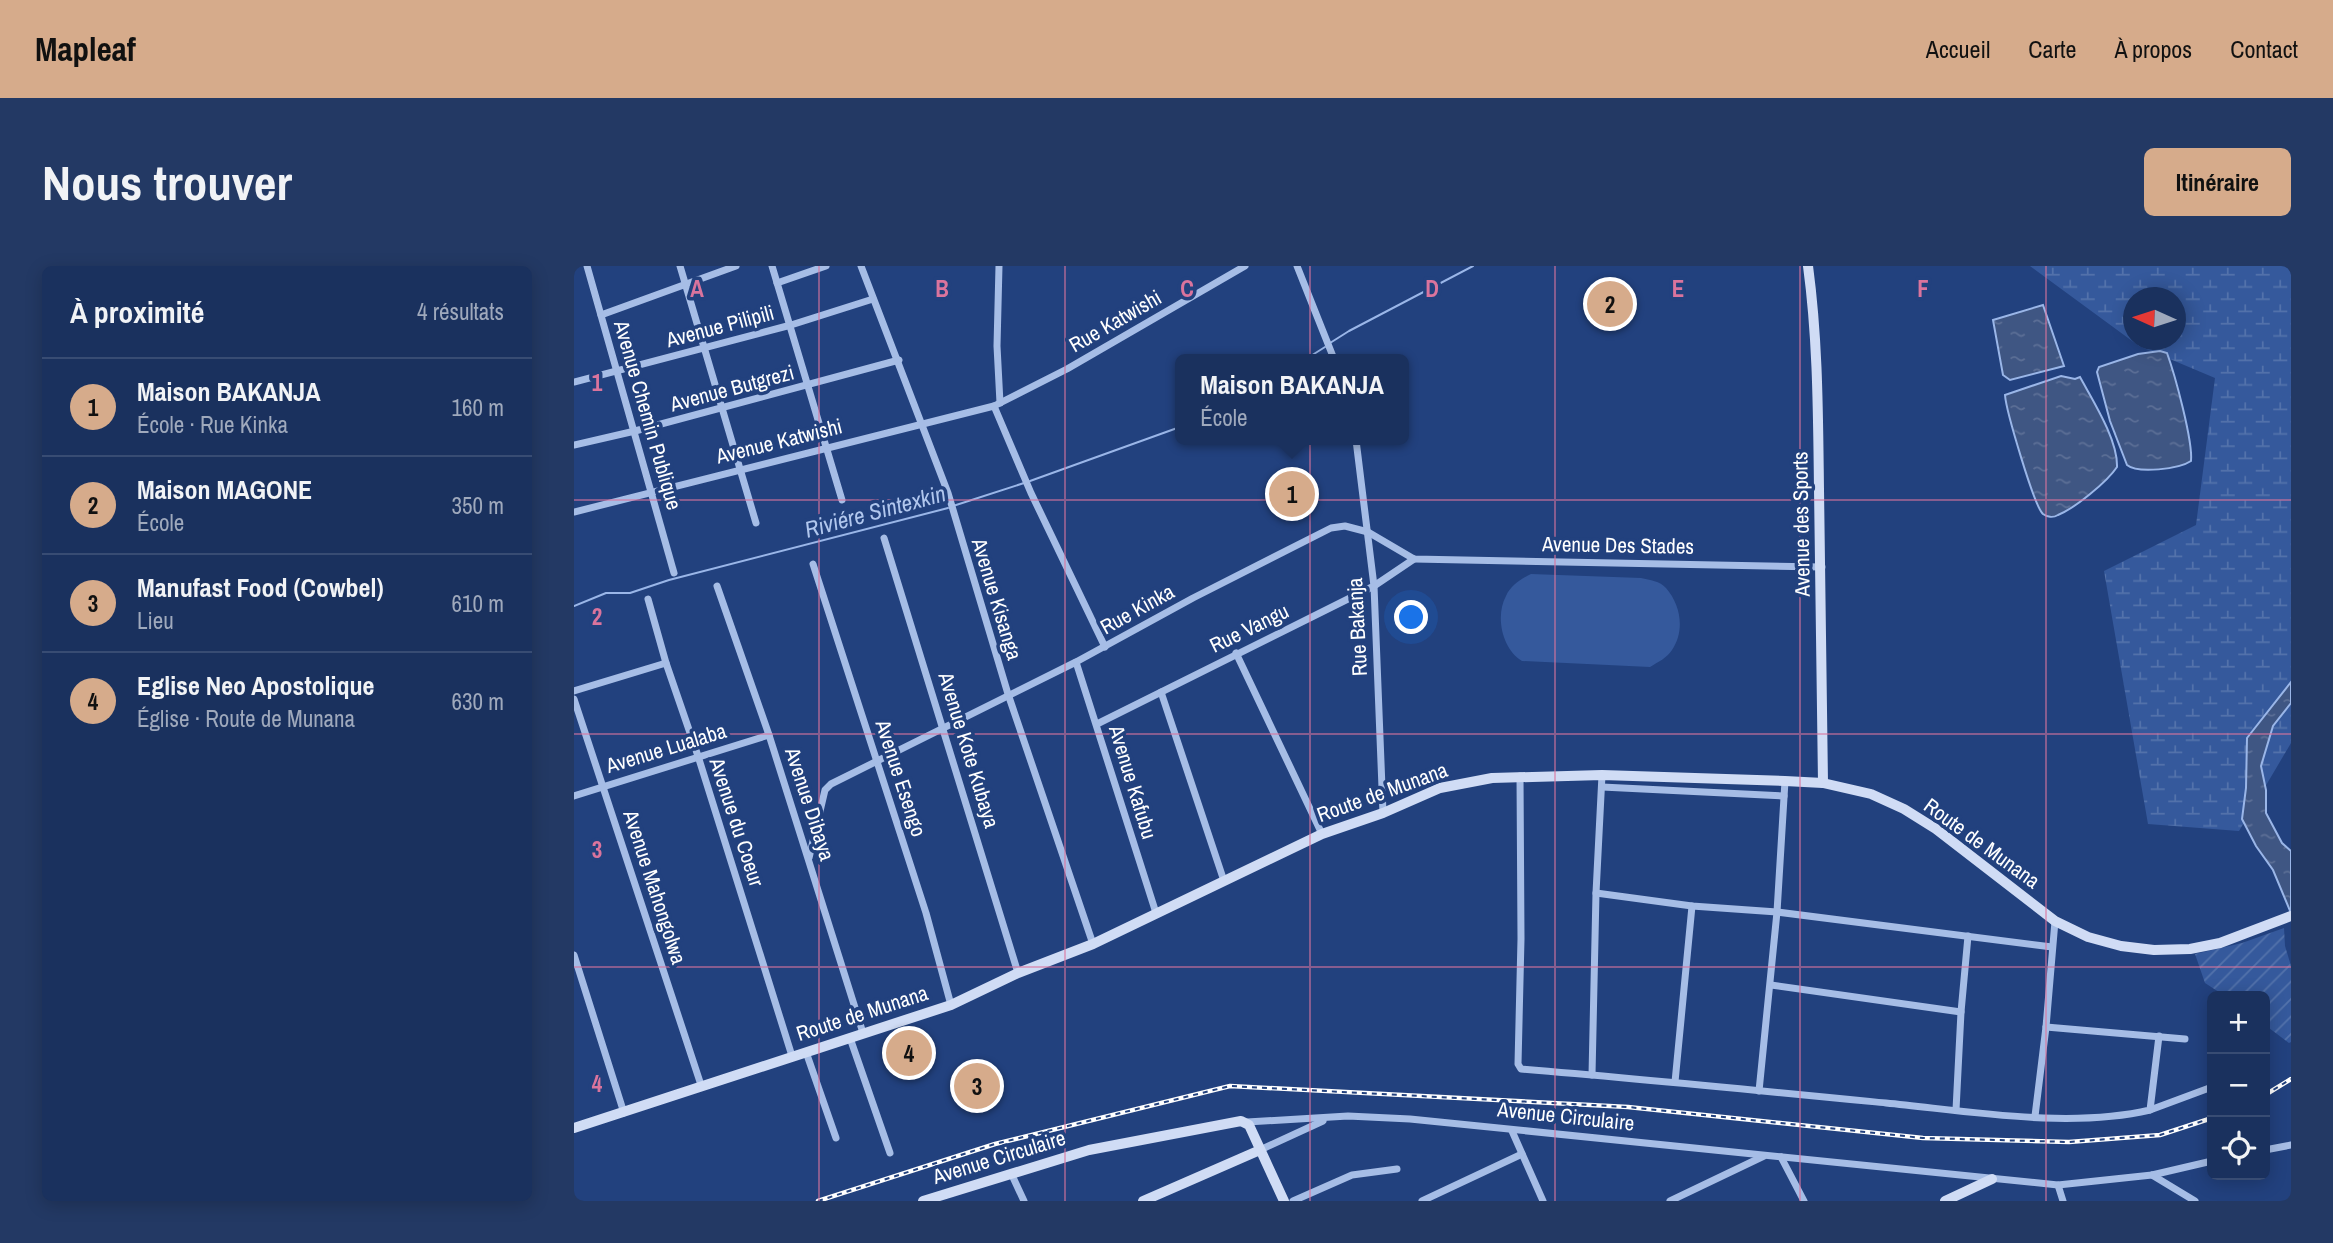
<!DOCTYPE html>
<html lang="fr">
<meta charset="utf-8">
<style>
body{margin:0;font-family:"Archivo Narrow",sans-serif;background:#233964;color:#f1f3f6}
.controls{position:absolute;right:21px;bottom:21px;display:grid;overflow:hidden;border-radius:10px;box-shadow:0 4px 18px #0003}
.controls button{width:63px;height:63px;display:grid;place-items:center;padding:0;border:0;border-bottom:2px solid #384c73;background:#1a315e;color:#f1f3f6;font:35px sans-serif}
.compass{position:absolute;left:1549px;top:21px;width:63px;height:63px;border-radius:50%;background:#1a315e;box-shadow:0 4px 18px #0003;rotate:273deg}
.you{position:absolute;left:838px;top:352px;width:24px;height:24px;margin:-18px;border:5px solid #fff;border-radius:50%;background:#1a73e8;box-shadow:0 0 0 10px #1a73e833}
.badge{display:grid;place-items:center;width:46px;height:46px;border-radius:50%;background:#d6ab8b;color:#111;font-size:23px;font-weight:700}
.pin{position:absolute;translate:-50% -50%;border:4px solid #fff;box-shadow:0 2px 7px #0006}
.popup{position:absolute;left:601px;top:88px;width:234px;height:91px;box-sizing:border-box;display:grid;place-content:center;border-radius:10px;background:#1a315e;filter:drop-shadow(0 2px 5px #0005);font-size:23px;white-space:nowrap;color:#9fa9bc}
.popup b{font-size:26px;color:#f1f3f6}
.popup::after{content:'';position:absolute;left:50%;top:100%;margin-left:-14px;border:14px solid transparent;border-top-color:#1a315e}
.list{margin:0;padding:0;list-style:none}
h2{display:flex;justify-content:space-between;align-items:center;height:91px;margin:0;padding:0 28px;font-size:30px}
h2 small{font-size:23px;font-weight:400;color:#9fa9bc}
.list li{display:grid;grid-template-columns:46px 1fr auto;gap:21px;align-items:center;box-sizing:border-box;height:98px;padding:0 28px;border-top:2px solid #384c73}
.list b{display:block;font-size:26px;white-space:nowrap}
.list p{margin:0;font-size:23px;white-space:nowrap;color:#9fa9bc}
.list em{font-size:23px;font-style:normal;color:#9fa9bc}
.icon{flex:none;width:38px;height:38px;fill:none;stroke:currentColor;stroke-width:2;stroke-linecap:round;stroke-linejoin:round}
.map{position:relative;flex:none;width:1717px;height:935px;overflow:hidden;border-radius:10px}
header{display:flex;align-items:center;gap:42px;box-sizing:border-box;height:98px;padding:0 35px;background:#d6ab8b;color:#111}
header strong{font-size:33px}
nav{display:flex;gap:38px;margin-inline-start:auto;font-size:24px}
.intro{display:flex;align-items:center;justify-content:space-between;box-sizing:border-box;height:168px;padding:0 42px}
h1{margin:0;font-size:49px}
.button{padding:18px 32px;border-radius:10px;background:#d6ab8b;color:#111;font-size:24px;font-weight:700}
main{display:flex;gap:42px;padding:0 42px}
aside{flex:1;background:#1a315e;border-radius:10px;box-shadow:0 4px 18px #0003}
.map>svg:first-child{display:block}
.wetland{fill:url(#wetland-marsh);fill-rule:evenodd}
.park{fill:#35599c}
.garden{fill:url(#garden-furrows)}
.water{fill:url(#water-ripples);stroke:#9ab6e8;stroke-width:2}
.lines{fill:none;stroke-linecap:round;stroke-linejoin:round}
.stream{stroke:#9ab6e8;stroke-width:2}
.street{stroke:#a6bde6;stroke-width:7}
.secondary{stroke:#d0dcf5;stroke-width:10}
.rail-casing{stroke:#fff;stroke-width:4.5}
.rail{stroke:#22417e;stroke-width:2;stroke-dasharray:5;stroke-linecap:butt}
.grid{fill:none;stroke:#da749d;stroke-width:2;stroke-opacity:0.55}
.labels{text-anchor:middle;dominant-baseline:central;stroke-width:7;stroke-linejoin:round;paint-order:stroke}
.street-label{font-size:21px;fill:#fff;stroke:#22417e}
.water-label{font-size:23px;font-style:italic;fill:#b1c7ee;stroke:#22417e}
.grid-label{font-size:23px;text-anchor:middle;font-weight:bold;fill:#da749d;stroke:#22417e;stroke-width:7;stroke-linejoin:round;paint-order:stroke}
</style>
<header>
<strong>Mapleaf</strong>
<nav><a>Accueil</a><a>Carte</a><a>À propos</a><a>Contact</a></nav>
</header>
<div class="intro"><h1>Nous trouver</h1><a class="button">Itinéraire</a></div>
<main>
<aside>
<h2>À proximité<small>4 résultats</small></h2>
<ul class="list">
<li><span class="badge">1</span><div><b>Maison BAKANJA</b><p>École · Rue Kinka</p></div><em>160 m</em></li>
<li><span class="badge">2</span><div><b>Maison MAGONE</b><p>École</p></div><em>350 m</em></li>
<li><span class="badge">3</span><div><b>Manufast Food (Cowbel)</b><p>Lieu</p></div><em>610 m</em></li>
<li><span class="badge">4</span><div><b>Eglise Neo Apostolique</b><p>Église · Route de Munana</p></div><em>630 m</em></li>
</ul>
</aside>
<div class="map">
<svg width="1717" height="935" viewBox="0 0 1717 935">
<defs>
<pattern id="wetland-marsh" width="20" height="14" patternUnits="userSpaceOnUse" patternTransform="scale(1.75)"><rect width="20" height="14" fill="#35599c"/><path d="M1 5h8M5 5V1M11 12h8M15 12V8" fill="none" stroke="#5372ab"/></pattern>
<pattern id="garden-furrows" width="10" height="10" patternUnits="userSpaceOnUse" patternTransform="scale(1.75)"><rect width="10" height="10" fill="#35599c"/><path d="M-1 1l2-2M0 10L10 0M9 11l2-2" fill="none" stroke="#5372ab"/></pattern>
<pattern id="water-ripples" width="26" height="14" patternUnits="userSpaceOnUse" patternTransform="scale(1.75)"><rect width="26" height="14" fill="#3f5683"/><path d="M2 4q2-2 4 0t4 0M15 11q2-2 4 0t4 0" fill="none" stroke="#5c6f96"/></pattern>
</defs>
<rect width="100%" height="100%" fill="#22417e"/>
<path class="wetland" d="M1456,0H1717V477L1665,565L1574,558L1530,305L1622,259L1641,112L1565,80ZM1560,32H1602V74H1560Z"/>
<path class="park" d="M957,308L1067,312C1076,314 1086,315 1092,322C1107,339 1111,365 1098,384C1093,392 1084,396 1076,401L948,395C928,383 921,350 932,330C937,319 947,313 957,308Z"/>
<path class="garden" d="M1710,662L1711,680L1717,700V776L1715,777L1691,759V730H1651L1631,717L1621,688L1668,677Z"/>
<g class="water">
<path d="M1469,39L1490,100L1436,114L1429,109L1419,54Z"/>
<path d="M1586,85L1593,87C1601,109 1619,175 1617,195C1605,203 1564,208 1553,199L1536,155L1523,106L1525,101L1564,88Z"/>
<path d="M1487,110L1501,113L1506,111C1519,135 1544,174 1543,201C1533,216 1501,242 1484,249C1479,252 1473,251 1469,248C1460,240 1432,144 1431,129Z"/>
<path d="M1717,416V437L1699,460L1687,500L1692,524V547L1708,577L1717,585V647L1699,604L1682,580L1668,553L1672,522L1673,472Z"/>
</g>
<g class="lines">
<g class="stream">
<path d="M756,77L775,65L899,0"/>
<path d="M732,93L751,81"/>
<path d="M456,215L606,161"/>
<path d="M379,240L450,217"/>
<path d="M0,340L32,327H56L95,314L374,242"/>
</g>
<g class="street">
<path d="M13,0L100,307"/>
<path d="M106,0L182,257"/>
<path d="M198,0L268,234"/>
<path d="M287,0L374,227L434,428L519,678"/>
<path d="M425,0L423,80L426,137"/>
<path d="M723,0L760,93"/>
<path d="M203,17L252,0"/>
<path d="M27,49L162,0"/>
<path d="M0,116L217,59L299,33"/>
<path d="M420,140L457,227L531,381"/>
<path d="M782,174L800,320L809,547"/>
<path d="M0,179L61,165L325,94"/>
<path d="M0,246L420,140L493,103L671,0"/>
<path d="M310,272L444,707"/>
<path d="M239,298L352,647L377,739"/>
<path d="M143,320L195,469L289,767"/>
<path d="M74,333L92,397L124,490L218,790"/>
<path d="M662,387L748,568"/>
<path d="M502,396L582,647"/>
<path d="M0,425L92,397"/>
<path d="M587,426L650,615"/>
<path d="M0,433L127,819"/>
<path d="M523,458L800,320L840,293"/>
<path d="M946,510L947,673L944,798L947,803C1069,813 1190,825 1312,837C1394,845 1495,863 1576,844L1585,770"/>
<path d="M1028,521L1210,530"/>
<path d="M0,530L195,469"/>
<path d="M235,592L251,524L257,518L502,396L619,332L757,262L771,260L794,266L840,293L1248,301"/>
<path d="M1022,627L1118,640L1203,646L1478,681"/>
<path d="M0,689L50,847"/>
<path d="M1197,719L1387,746"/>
<path d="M1472,761L1611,773"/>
<path d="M276,772L316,887"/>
<path d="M232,786L262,872"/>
<path d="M1018,809L1022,627L1028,509"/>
<path d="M1101,816L1118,640"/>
<path d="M1185,825L1203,646L1211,515"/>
<path d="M1382,844L1387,746L1394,670"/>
<path d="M1576,844L1638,821"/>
<path d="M1461,850L1472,761L1481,655"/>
<path d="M673,856L774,850L836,853L1484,919L1578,909L1638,895"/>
<path d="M938,865L969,935"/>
<path d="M686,884L749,855"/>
<path d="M1691,884L1717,879"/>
<path d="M1207,891L1230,935"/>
<path d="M437,907L450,935"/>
<path d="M1578,909L1621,935"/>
<path d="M1484,919L1489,935"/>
<path d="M719,935L778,909L823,903"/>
<path d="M848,935L948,888"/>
<path d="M1096,935L1190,890"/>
</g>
<g class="secondary">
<path d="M1234,0C1244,74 1244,149 1245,223C1247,321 1247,419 1249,517"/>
<path d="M0,862L377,739L444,707L519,678L748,568L809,547L866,522L918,512L1028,509L1211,515L1249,517L1297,528L1330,543L1362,563L1481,655L1514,671L1547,680L1580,684L1616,683L1646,677L1717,650"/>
<path d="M349,935L515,884L667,855L675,859L710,935"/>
<path d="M569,935L686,884"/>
<path d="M1371,935L1418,913"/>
</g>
<defs>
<g id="rail">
<path d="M1691,829L1717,813"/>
<path d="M244,935L421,878L656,820L1054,841L1349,872L1495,876L1586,869L1638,852"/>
</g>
</defs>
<use href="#rail" class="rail-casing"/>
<use href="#rail" class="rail"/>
</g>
<path class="grid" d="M245,0V935M491,0V935M736,0V935M981,0V935M1226,0V935M1472,0V935M0,234H1717M0,468H1717M0,701H1717"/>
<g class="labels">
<g class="street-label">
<text transform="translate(541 55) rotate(-30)">Rue Katwishi</text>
<text transform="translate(146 60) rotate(-15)">Avenue Pilipili</text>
<text transform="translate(158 122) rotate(-15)">Avenue Butgrezi</text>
<text transform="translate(74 149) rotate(74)">Avenue Chemin Publique</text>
<text transform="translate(205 175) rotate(-14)">Avenue Katwishi</text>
<text transform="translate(1227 258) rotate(-91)">Avenue des Sports</text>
<text transform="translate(1044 279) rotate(1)">Avenue Des Stades</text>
<text transform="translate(423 333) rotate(73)">Avenue Kisanga</text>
<text transform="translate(563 343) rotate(-29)">Rue Kinka</text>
<text transform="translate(783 361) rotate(-93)">Rue Bakanja</text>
<text transform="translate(675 362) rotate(-26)">Rue Vangu</text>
<text transform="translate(92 482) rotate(-17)">Avenue Lualaba</text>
<text transform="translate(395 484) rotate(73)">Avenue Kote Kubaya</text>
<text transform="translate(327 512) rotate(72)">Avenue Esengo</text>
<text transform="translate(559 516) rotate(73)">Avenue Kafubu</text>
<text transform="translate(808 526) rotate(-20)">Route de Munana</text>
<text transform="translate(236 538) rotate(72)">Avenue Dibaya</text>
<text transform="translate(163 556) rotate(72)">Avenue du Coeur</text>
<text transform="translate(1408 577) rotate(36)">Route de Munana</text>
<text transform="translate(81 621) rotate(72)">Avenue Mahongolwa</text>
<text transform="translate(288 747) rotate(-18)">Route de Munana</text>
<text transform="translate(992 850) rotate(6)">Avenue Circulaire</text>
<text transform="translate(425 891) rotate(-17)">Avenue Circulaire</text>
</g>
<g class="water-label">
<text transform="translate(301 245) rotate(-15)">Riviére Sintexkin</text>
</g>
</g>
<g class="grid-label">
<text x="123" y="31">A</text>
<text x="368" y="31">B</text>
<text x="613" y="31">C</text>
<text x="858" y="31">D</text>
<text x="1104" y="31">E</text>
<text x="1349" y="31">F</text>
<text x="23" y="125">1</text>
<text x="23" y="359">2</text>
<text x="23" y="592">3</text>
<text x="23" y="826">4</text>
</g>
</svg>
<div class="controls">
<button>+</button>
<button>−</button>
<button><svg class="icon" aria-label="locate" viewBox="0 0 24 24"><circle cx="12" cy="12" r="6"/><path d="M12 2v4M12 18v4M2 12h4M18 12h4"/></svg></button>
</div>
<svg class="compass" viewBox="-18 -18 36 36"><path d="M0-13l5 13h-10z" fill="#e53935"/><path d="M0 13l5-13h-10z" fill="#9fa9bc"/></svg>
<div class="you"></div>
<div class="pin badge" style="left:718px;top:228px">1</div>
<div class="popup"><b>Maison BAKANJA</b>École</div>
<div class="pin badge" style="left:1036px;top:38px">2</div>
<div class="pin badge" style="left:403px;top:820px">3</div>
<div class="pin badge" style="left:335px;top:787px">4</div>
</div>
</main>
